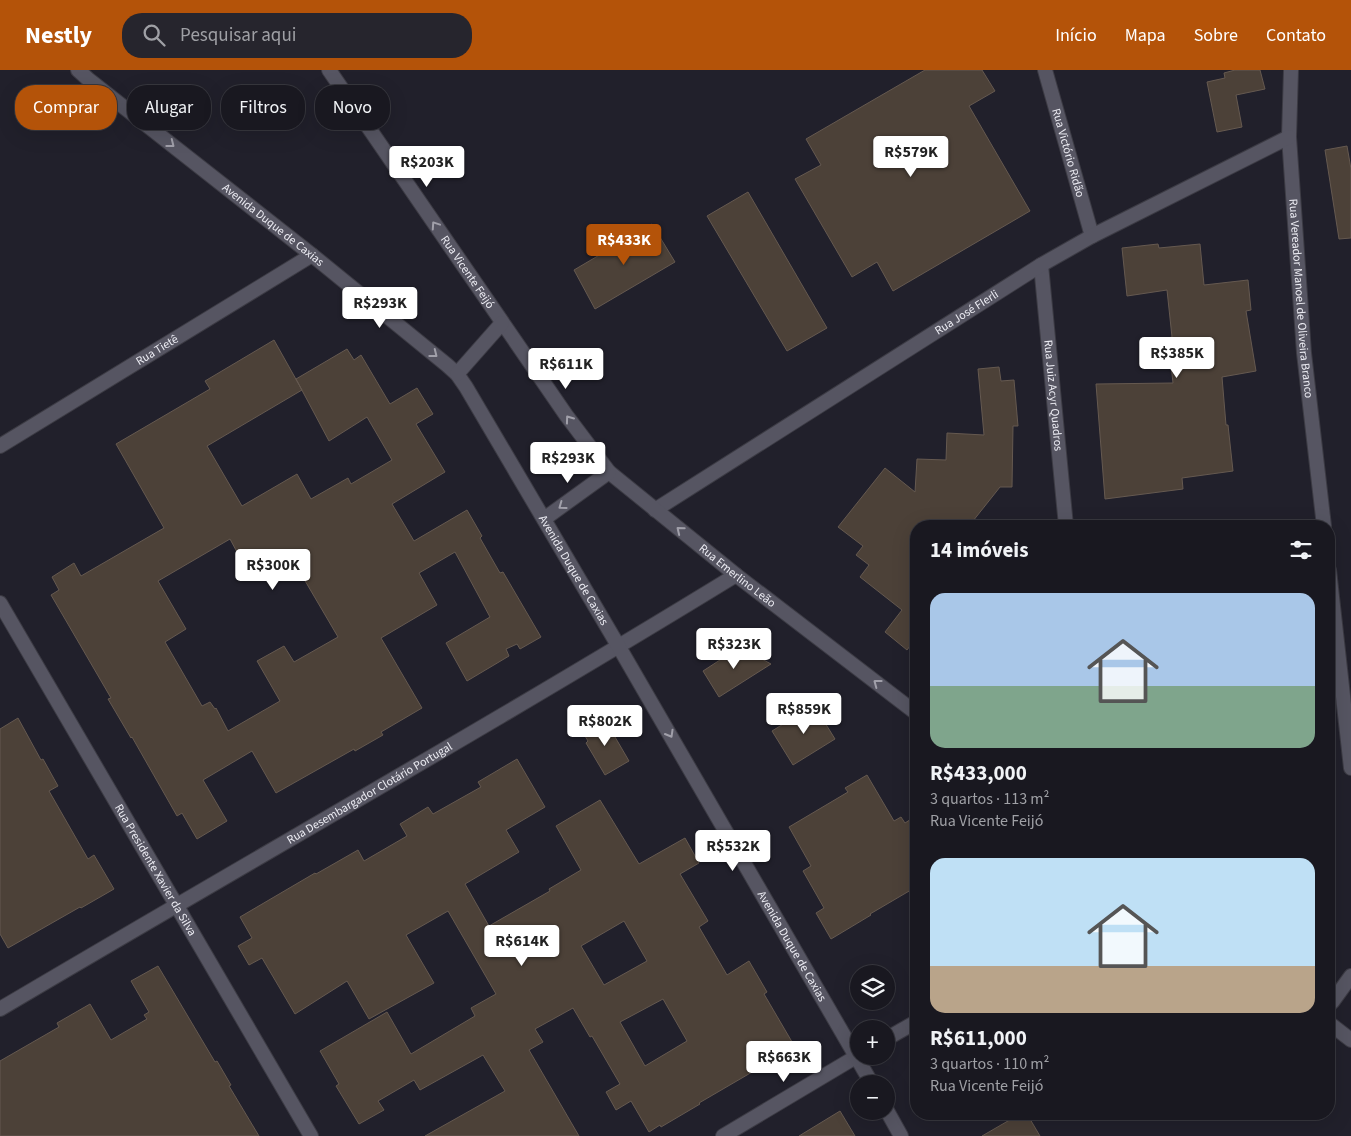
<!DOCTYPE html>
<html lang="pt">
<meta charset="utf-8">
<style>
:root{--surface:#191820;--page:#26252d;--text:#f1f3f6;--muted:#9fa0a5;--line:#37373e;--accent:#b45309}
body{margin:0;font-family:"Source Sans 3",sans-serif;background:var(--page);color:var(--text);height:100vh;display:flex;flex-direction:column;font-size:19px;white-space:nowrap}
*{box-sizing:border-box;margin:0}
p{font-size:16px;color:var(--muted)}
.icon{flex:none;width:28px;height:28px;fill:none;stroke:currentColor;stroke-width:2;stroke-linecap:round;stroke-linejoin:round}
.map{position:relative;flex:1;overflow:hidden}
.details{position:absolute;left:910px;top:450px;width:425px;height:600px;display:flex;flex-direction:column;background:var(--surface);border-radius:20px;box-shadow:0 5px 20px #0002,0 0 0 1px var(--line)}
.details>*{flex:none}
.guide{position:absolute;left:15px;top:15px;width:475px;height:45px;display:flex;gap:10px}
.buttons{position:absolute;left:850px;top:895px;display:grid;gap:10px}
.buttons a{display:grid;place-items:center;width:45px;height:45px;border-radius:50%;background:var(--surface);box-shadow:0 5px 20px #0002,0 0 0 1px var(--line);font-size:25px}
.price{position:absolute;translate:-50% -42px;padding:0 11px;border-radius:5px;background:#fff;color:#222;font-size:16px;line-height:32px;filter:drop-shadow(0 1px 2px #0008)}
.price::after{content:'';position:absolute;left:50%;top:30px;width:15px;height:11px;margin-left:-8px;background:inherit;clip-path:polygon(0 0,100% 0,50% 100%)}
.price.on{background:var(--accent);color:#fff}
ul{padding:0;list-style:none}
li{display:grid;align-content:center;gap:10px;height:265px;padding:0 20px}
li span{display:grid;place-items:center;height:155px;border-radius:15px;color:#555}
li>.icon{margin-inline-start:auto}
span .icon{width:90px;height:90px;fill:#fffc;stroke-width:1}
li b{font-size:21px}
h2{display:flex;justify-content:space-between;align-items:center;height:60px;padding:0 20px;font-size:21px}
.chip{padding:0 18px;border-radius:20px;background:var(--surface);box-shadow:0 5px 20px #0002,0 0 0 1px var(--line);font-size:18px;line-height:45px}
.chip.on{background:var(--accent);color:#fff}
header{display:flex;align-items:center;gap:30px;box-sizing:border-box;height:70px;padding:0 25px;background:var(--accent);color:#fff}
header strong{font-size:24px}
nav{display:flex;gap:28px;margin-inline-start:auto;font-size:18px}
.search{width:350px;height:45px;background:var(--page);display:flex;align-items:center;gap:12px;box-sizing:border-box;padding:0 18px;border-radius:20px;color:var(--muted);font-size:19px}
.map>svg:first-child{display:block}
.building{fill:#4c4138;stroke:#655950;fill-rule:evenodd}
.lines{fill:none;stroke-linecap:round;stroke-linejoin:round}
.minor-casing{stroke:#3c3b44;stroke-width:16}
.tertiary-casing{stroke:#3c3b44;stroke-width:16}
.minor{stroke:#565562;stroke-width:14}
.tertiary{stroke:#565562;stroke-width:14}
.oneway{stroke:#a1a0aa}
.labels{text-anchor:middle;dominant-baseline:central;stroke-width:5;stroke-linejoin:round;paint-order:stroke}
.street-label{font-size:12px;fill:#ececf3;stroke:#21202b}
</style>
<header>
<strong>Nestly</strong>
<div class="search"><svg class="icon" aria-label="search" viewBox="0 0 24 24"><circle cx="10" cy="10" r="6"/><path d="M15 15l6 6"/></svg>Pesquisar aqui</div>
<nav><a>Início</a><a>Mapa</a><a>Sobre</a><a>Contato</a></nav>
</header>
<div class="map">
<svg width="1351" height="1066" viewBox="0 0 1351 1066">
<rect width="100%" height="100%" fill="#21202b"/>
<path class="building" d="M925 0H982L995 21 969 36 1030 141 893 221 877 192 852 207 795 109 821 95 806 69Z
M1235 0H1260L1265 19 1236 25 1242 57 1217 62 1207 12 1225 8 1224 3Z
M1347 76 1351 99V168L1339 169 1325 80Z
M748 122 827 258 787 281 707 146Z
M652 154 675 192 595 239 574 200Z
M1158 174 1159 178 1200 174 1204 215 1248 210 1251 240 1246 241 1256 301 1222 307 1226 355H1228L1233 401 1182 408 1183 419 1105 429 1096 314 1173 313 1168 268 1172 267 1167 220 1127 226 1122 178Z
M274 270 302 320 207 376 242 436 297 404 311 429 348 408 351 414 392 390 367 347 329 371 296 309 347 279 354 290 361 285 390 334 417 318 433 344 416 354 445 402 392 434 414 471 467 440 482 466 480 468 500 503 503 502 541 567 520 579 517 574 506 579 509 586 467 611 446 573 490 547 455 482 419 503 437 535 381 568 422 638 381 662 383 665 355 681 354 679 276 723 252 681 203 710 227 751 197 769 182 743 177 746 132 667 131 668 108 629 111 628 51 525 59 520 52 507 74 493 81 506 164 458 116 374 210 319 205 311ZM230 469 252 510 268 501 270 505 294 492 338 567 294 592 284 576 257 591 280 631 228 661 216 638 215 639 210 632 202 636 165 572 186 559 158 511Z
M999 297 1001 311 1014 310 1018 356H1013L1012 417H1000L969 456H916V568L907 580 885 562 902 540 860 507 869 495 856 485 863 476 838 457 885 398 915 422 917 389 946 390 947 363 984 365 978 299Z
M740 577 771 594 719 627 703 601Z
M814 635 835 669 793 695 772 661Z
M18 648 41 690 43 689 58 716 49 721 88 789 94 785 114 819 81 838 80 837 8 878 0 864V659Z
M604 648 629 691 605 705 586 673 588 671 582 661Z
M517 689 545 737 506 760 519 782 465 814 489 856 550 821 549 819 581 800 556 756 600 730 639 794 685 768 699 793 680 804 708 851 699 857 727 905 749 891 767 922 764 924 795 977 699 1033 700 1034 661 1057 660 1055 649 1062 631 1031 616 1040 606 1022 620 1014 592 966 590 967 573 938 535 959 543 972 529 980 579 1066H425L505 1021 483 985 420 1020 414 1010 378 1031 384 1040 359 1054 336 1016 339 1014 320 981 387 942 411 984 475 946 471 938 496 924 448 841 406 865 434 913 369 949 347 911 295 944 262 888 249 895 238 876 252 868 240 847 315 803 316 804 358 780 364 791 407 766 400 754 428 737 433 744 481 717 478 712ZM624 851 647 891 604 915 581 876ZM663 929 687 971 645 996 620 952Z
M867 705 894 751 901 747 905 753 916 746V817L870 844 871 845 831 869 816 843 824 838 803 801 811 796 789 757 848 722 845 718Z
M158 896 215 992 217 991 231 1015 229 1016 259 1066H0V991L59 957 57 953 90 934 111 970 147 949 144 945 149 942 131 911Z
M840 1041 855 1066H799Z
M1020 1044H1027L1040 1066H982Z"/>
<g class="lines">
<g class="minor-casing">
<g id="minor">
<path id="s1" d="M1045 0 1092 166"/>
<path id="s2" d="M1291 0 1289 67 1304 283 1324 456"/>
<path id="s3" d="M1041 195 1066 456"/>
<path id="s4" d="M655 440 1041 195 1092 166 1289 67"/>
<path d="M1329 500 1351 698"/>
<path id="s5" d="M0 533 311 1066"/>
<path d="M1329 935 1333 931 1351 906"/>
<path id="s6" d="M0 939C245 794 493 654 736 505"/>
<path d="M886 969 916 952"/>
<path d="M723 1066 859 985"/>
</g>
</g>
<g class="tertiary-casing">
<g id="tertiary">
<path id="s7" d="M78 0 88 9 312 185 447 295 457 304 466 317 619 577 872 1014"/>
<path id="s8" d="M329 0 566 345 609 402 736 505 916 643"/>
<path d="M457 304 502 253"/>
<path id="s9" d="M0 376 312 185"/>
<path d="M544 449 609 402"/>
<path d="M1329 953 1351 970"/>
<path d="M886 1039 901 1066"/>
</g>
</g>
<use href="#minor" class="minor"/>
<use href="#tertiary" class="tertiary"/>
</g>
<defs><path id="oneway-chevron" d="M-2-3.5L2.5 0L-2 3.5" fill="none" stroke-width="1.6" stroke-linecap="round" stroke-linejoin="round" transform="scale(1.25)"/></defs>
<g class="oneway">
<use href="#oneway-chevron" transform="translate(171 74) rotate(38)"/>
<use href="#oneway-chevron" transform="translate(435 155) rotate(-124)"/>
<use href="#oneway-chevron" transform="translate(434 284) rotate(38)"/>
<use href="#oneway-chevron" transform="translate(569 349) rotate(-126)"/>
<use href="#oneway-chevron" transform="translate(562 436) rotate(144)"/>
<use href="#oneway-chevron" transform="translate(680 460) rotate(-141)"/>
<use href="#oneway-chevron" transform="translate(877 613) rotate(-143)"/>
<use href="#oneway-chevron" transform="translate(670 664) rotate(60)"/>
</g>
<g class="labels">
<g class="street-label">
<text stroke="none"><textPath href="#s1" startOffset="86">Rua Victório Ridão</textPath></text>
<text stroke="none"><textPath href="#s7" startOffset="249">Avenida Duque de Caxias</textPath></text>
<text stroke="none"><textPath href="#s8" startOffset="245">Rua Vicente Feijó</textPath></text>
<text stroke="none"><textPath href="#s2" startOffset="229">Rua Vereador Manoel de Oliveira Branco</textPath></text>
<text stroke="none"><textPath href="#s4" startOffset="369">Rua José FIerli</textPath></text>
<text stroke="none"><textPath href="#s9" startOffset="184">Rua Tietê</textPath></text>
<text stroke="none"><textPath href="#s3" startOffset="131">Rua Juiz Acyr Quadros</textPath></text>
<text stroke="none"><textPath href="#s7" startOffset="714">Avenida Duque de Caxias</textPath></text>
<text stroke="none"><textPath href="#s8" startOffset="655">Rua Emerlino Leão</textPath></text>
<text stroke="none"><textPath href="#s6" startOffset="428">Rua Desembargador Clotário Portugal</textPath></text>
<text stroke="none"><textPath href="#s5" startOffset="309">Rua Presidente Xavier da Silva</textPath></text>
<text stroke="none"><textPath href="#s7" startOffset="1149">Avenida Duque de Caxias</textPath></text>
</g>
</g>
</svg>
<div class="buttons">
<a><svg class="icon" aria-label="layers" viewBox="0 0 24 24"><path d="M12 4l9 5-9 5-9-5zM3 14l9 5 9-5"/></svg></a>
<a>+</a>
<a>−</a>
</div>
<b class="price" style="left:911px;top:108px">R$579K</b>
<b class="price" style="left:427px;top:118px">R$203K</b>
<b class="price on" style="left:624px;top:196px">R$433K</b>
<b class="price" style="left:380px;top:259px">R$293K</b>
<b class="price" style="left:1177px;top:309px">R$385K</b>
<b class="price" style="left:566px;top:320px">R$611K</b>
<b class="price" style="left:568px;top:414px">R$293K</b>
<b class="price" style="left:273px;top:521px">R$300K</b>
<b class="price" style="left:734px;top:600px">R$323K</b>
<b class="price" style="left:804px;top:665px">R$859K</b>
<b class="price" style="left:605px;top:677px">R$802K</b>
<b class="price" style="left:733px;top:802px">R$532K</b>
<b class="price" style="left:522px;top:897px">R$614K</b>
<b class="price" style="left:784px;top:1013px">R$663K</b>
<div class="guide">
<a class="chip on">Comprar</a>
<a class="chip">Alugar</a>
<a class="chip">Filtros</a>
<a class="chip">Novo</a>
</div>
<section class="details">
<h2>14 imóveis<svg class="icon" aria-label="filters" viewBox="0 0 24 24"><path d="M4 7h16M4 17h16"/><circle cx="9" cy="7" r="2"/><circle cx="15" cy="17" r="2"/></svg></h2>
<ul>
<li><span style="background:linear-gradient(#a9c7e8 60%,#7fa58c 0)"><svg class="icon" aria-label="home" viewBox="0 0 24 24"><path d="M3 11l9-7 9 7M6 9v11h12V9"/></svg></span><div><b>R$433,000</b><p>3 quartos · 113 m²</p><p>Rua Vicente Feijó</p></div></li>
<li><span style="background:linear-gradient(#bfe0f5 70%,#b9a48a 0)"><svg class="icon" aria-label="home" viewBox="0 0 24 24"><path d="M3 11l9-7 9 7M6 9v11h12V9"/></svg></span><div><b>R$611,000</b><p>3 quartos · 110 m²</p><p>Rua Vicente Feijó</p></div></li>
</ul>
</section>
</div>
